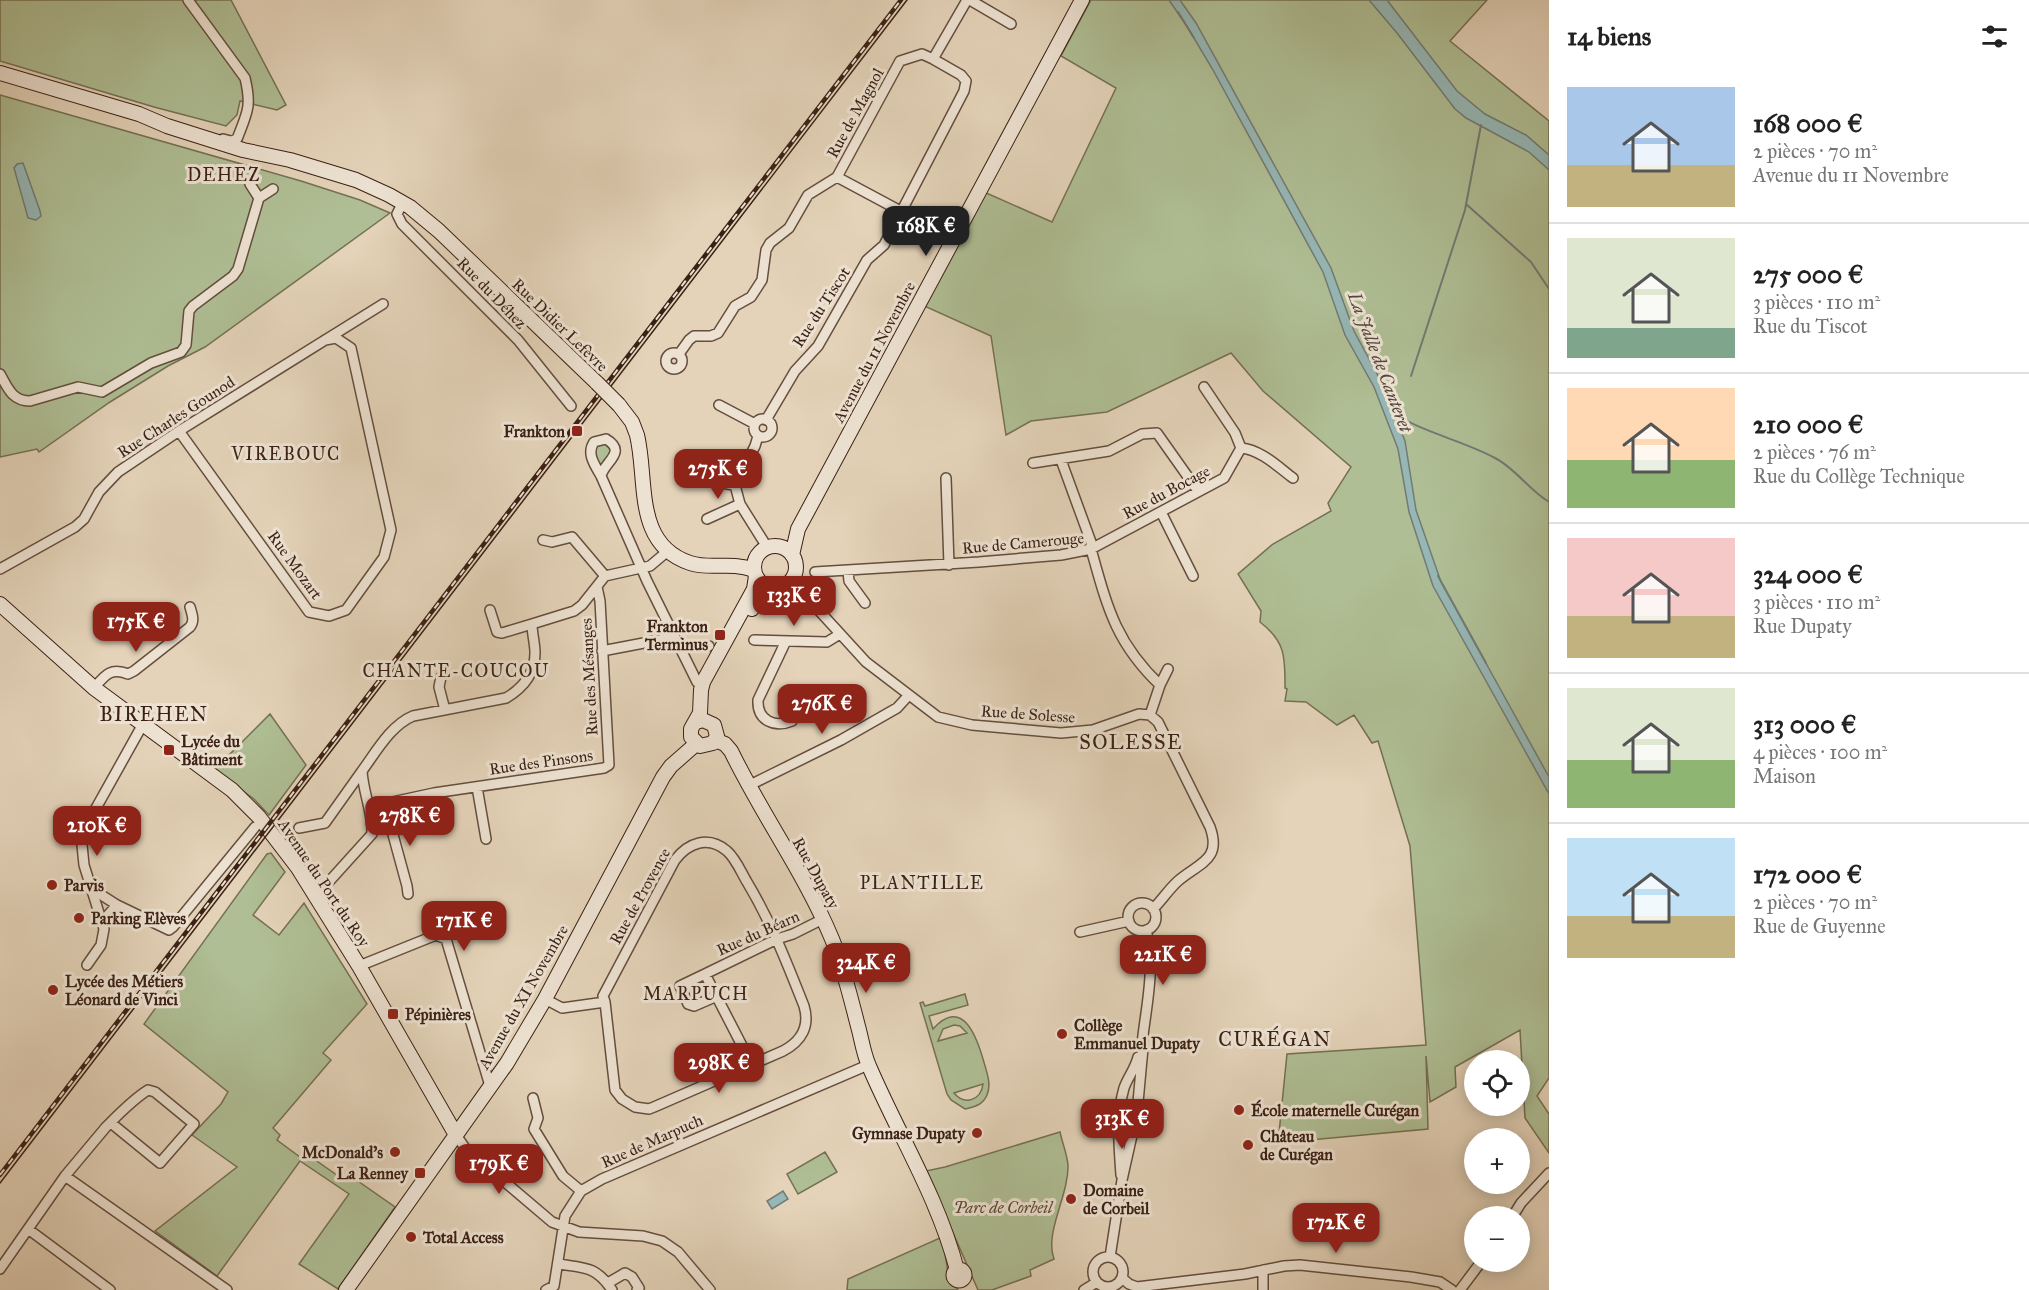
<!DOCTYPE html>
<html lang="fr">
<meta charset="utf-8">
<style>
:root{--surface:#fff;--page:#f6f6f6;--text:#222;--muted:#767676;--line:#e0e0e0;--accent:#8f2418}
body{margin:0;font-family:"IM FELL Great Primer",serif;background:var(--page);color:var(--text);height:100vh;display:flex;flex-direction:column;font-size:22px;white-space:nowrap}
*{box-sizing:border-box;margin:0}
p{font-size:20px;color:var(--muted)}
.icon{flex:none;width:33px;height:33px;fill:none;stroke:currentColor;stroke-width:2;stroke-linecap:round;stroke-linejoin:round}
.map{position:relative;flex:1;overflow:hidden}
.drawer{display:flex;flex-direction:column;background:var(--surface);width:480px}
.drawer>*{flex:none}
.tools{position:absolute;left:1464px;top:1050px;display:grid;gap:12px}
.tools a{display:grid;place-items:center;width:66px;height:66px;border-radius:50%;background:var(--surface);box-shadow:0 3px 15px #0003;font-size:30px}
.price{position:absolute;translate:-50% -51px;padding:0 14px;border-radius:12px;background:var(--accent);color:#fff;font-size:20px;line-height:39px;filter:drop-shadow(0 2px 3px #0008)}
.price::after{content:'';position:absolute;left:50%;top:36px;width:18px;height:14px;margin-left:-9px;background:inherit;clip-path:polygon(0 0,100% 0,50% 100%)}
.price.current{background:#222;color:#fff}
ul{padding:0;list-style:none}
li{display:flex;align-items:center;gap:18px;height:150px;padding:0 18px}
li+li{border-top:2px solid var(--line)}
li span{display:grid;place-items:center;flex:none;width:168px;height:120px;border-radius:0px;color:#555}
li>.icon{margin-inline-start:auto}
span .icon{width:72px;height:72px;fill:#fffc;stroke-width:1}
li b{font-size:26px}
h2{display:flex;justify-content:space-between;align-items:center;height:72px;padding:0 18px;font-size:26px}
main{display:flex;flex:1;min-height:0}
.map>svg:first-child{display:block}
.green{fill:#afbe94;stroke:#757054;stroke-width:1.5;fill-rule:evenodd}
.water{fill:#96b7b5;stroke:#727b75;stroke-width:1.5}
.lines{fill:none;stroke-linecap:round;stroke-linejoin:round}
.stream{stroke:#727b75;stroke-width:2}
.street-casing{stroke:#654e3e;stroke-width:12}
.secondary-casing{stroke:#3b2115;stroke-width:16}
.street{stroke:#ede2d2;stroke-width:9}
.secondary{stroke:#ede2d2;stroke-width:14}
.tram{stroke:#3b2115;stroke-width:1.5}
.rail-casing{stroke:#3b2115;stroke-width:4.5}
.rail{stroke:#ede2d2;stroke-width:2;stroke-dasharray:7;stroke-linecap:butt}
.secondary-bridge-casing{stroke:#3b2115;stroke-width:16;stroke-linecap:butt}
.secondary-bridge{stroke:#ede2d2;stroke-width:14}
.poi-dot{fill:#8f2418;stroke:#ede2d2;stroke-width:2}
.labels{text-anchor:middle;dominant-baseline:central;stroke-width:6;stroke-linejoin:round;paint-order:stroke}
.street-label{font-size:16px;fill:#3b2115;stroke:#ede2d2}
.poi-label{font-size:16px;font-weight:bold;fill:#3b2115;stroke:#ede2d2;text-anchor:start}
.park-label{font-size:16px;font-style:italic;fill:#584835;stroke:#ede2d2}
.neighbourhood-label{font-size:18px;letter-spacing:1.5px;fill:#3b2115;stroke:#ede2d2}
.water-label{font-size:18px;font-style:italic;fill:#52463d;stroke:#ede2d2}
.quarter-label{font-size:20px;letter-spacing:1.5px;fill:#3b2115;stroke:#ede2d2}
</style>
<main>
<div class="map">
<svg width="1549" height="1290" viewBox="0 0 1549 1290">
<rect width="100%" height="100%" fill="#e4d3b9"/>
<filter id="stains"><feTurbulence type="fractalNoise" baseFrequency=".00333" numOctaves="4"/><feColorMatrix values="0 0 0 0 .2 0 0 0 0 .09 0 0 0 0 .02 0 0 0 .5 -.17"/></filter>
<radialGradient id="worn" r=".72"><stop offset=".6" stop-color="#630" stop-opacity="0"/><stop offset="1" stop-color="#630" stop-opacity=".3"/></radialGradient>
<path class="green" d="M0 0H231L286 105 277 110 240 101 237 115 226 126 154 107 0 61Z
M1091 0H1487L1450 41 1549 121V1078L1537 1096 1549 1114V1153L1525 1118 1520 1030 1455 1067 1456 1087 1430 1102 1426 1056 1428 1129 1278 1143 1287 1054 1426 1045 1410 846 1378 741 1372 743 1354 715 1337 725 1306 702 1285 701 1287 689 1285 688C1285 658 1286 642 1260 622L1261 611 1238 574 1273 544 1331 511 1328 503 1351 467 1263 391 1231 353 1107 412 1031 421 1006 435 991 336 922 305 984 192 1052 222 1116 88 1061 56Z
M0 95 301 181 360 200 390 213 205 347 168 366 110 402 39 452 37 449 0 457Z
M608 443 612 452 600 468 592 450 595 445Z
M270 714 306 765 269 815 254 799 214 770Z
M271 853 285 872 253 915 279 935 304 903 367 1004 323 1053 331 1060 273 1128 280 1135 277 1140 300 1157 304 1152 341 1178 352 1177 395 1207 338 1289 299 1264 349 1194 300 1161 217 1276 155 1231 237 1167 192 1135 221 1104 228 1092 144 1024 267 854Z
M965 994 968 1005 929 1016 933 1029C962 997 976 1035 983 1059 986 1070 992 1084 987 1095 983 1105 974 1107 965 1109L951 1100 947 1094 920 1003 923 1002 925 1006ZM954 1025 960 1026 967 1033 938 1041 943 1029ZM983 1084C981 1100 965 1106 954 1093Z
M1060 1132C1062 1142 1067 1154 1068 1165 1069 1195 1044 1233 1054 1259L1030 1270 1031 1276 992 1290H978L926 1171 945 1167Z
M825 1152 837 1172 798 1194 787 1174Z
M942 1237 949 1277 958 1290H847L848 1279Z"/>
<path class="water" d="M1169 0H1180L1196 23 1331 268 1354 331 1382 383 1405 441 1416 510 1441 582 1549 777V794L1433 586 1409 512 1398 449 1374 387 1345 335 1323 272 1213 70 1188 28Z
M1369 0H1387L1457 91 1485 114 1526 135 1549 155V170L1529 152 1466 118 1455 109 1397 33Z
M23 163 40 211 41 216 36 220 28 218 14 168 17 164Z
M783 1191 788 1199 772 1209 767 1201Z"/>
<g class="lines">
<path class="stream" d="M1178 12 1194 38
M1466 204 1531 262 1549 289
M1411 376 1465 210 1481 125
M1392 412C1423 433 1462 440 1495 458 1515 468 1529 490 1549 502
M1438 576 1486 663"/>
<g class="street-casing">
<path id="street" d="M188 0 245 78C252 107 247 113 237 139L231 141 223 139
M970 0 1011 24
M933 59 922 54 900 61 837 177 936 230H946L960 226
M250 184 259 198
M403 202 397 214 402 224 518 340 571 406
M666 361a8 8 0 1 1 16 0a8 8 0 1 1-16 0Z
M679 354 689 340 694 336H711L718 333 735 306 751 297 762 280 766 250 770 243 789 228 808 195 837 177
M0 374C8 388 12 401 30 401L78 387 102 392 151 363 181 352 186 345 189 311 193 306 233 276 238 269 259 198 273 189
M1204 387 1235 433 1241 448
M719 405 755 424
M754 428a9 9 0 1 1 18 0a9 9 0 1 1-18 0Z
M766 420 795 371 818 346 867 260 884 245 964 91 966 81 961 75 933 59 967 0
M179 431 309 612 329 616 346 610 384 557 391 530 351 348 336 338 325 340
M758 436 755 446 735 485 740 504 767 547
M606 439C628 452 604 462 601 476 595 465 586 454 594 442Z
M1061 460 1091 542V549L1224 478 1241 448C1261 450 1277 466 1293 478
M689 463 727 484 735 485
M1033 463 1109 451 1142 434 1157 433 1198 491
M601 476 647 581 697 682
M946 478 949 565
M1161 512 1193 576
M707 519 740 504
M543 540 552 542 572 537 605 576
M0 569 75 527 84 519 99 492 118 472 179 431 383 304
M848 571 849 581 865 603
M815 572 979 562 1061 555 1091 549C1107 606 1115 642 1160 685
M791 580 866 662 938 717 972 725 1061 733 1093 730 1139 714 1150 715 1158 722 1210 827C1222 860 1199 863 1178 881 1169 889 1162 900 1153 909
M490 610 497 632 502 633 532 624
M754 640 827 642 840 634
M786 641 758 700C757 721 775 728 792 721
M680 647 709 646
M602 651 675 637
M441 677 439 687 445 710
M94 688C105 675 111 667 128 674L134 671 190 627C195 621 192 614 190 607
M1150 715 1160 685 1168 669
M748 786 841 740 897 708 908 696
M477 787 486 839
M388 804 394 827 392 831 407 886 408 894
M369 807 434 793 604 768 609 765 600 601 597 587
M299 828 325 823 362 771
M92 889 117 905 169 930 173 927 255 827
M316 896 372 834C373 813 363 792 362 771 376 752 391 725 413 716L506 698C523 688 535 673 535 653 535 643 532 634 532 624L574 611 582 605 605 576 650 566 669 550
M1128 917a14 14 0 1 1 28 0a14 14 0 1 1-28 0Z
M104 926 107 916 117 905
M1080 932 1129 921
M87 965 101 945 104 929 84 865 81 835 143 724
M359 966 436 935 446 939 490 1086
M705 974 680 986 688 1004 694 1006 717 996
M545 999 562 1008 605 1002 603 996 675 860C688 843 708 835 727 851 736 859 741 872 747 882 771 922 787 963 804 1006 810 1026 802 1041 783 1051L654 1107 649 1109 635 1107 622 1099 615 1090 605 1002
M752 1065 705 974 777 939 793 934 823 919
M533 1098 538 1118 534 1129 563 1176 581 1191
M456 1135 465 1148 552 1222 579 1232 643 1236 662 1241 678 1252 710 1290
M1121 1175C1119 1146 1116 1116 1124 1088 1128 1077 1135 1069 1138 1057
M65 1176 227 1290
M1513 1216 1521 1203 1549 1173
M28 1229 110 1290
M1110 1257 1122 1180 1137 1113 1143 1048 1142 1044C1146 1006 1156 968 1146 930
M1093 1272a15 15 0 1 1 30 0a15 15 0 1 1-30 0Z
M558 1264C585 1268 596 1266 612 1290
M0 1269 65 1176 106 1127C119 1114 132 1100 148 1090L155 1092 194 1124 160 1163 111 1123
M1122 1278 1129 1284 1137 1287 1245 1274 1284 1266 1300 1265 1411 1277 1440 1282 1452 1290
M608 1283 625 1273 632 1277 639 1288 637 1290
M546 1290 554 1286 565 1216 581 1191 602 1179 868 1065
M1084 1290 1097 1282
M1263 1290V1270
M1460 1290 1481 1262"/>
</g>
<g class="secondary-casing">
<path id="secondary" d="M0 73 139 114 167 126 243 150 290 160 356 180 389 195 410 207 439 231 597 383
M619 405 632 422 637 435C648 480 633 544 690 563 711 570 729 561 754 570
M754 567a21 21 0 1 1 42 0a21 21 0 1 1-42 0Z
M792 555 798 529 1082 0
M0 604 94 688 232 790 259 817 298 868 359 966 456 1135
M752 609 761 595 776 588
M696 722 703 720 714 725 717 736 713 743 700 746 691 737V729L700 713 701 690 703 682 754 589 756 576
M715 740 725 744 731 751C762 815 805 874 832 939 844 968 851 1000 859 1030 862 1042 864 1055 869 1066 898 1134 938 1197 957 1270
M953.5 1275a5.5 5.5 0 1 1 11 0a5.5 5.5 0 1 1-11 0Z
M346 1290 507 1063 545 999 663 777 671 766 696 744"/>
</g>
<use href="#street" class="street"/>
<use href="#secondary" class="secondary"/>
<path class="tram" d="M0 1183 907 0"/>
<g class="rail-casing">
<path id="rail" d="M0 1175 901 0"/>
</g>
<use href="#rail" class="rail"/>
<g class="secondary-bridge-casing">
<path id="secondary-bridge" d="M597 383 619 405"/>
</g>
<use href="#secondary-bridge" class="secondary-bridge"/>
</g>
<g class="poi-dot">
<rect x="571" y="425" width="12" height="12" rx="3"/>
<rect x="714" y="629" width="12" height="12" rx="3"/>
<rect x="163" y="744" width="12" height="12" rx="3"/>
<circle cx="52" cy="885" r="6"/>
<circle cx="79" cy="918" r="6"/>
<circle cx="53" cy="990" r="6"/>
<rect x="387" y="1008" width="12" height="12" rx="3"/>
<circle cx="1062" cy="1034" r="6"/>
<circle cx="1239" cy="1110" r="6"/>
<circle cx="977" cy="1133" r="6"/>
<circle cx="1248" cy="1145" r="6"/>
<circle cx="395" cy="1152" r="6"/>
<rect x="414" y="1167" width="12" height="12" rx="3"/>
<circle cx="1071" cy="1199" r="6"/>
<circle cx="411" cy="1237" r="6"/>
</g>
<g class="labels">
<g class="street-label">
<text transform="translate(855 113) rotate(-61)">Rue de Magnol</text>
<text transform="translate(492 293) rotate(46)">Rue du Déhez</text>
<text transform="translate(821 307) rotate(-57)">Rue du Tiscot</text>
<text transform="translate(560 325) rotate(44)">Rue Didier Lefèvre</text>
<text transform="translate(874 352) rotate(-62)">Avenue du 11 Novembre</text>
<text transform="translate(176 417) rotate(-33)">Rue Charles Gounod</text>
<text transform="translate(1166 492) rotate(-28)">Rue du Bocage</text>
<text transform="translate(1023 543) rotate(-5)">Rue de Camerouge</text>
<text transform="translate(295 565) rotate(54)">Rue Mozart</text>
<text transform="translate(589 677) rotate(-93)">Rue des Mésanges</text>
<text transform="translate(1028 714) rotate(4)">Rue de Solesse</text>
<text transform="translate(541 762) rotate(-8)">Rue des Pinsons</text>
<text transform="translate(816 873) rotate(61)">Rue Dupaty</text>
<text transform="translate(324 883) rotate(56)">Avenue du Port du Roy</text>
<text transform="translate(640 896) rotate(-61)">Rue de Provence</text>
<text transform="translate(758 933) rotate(-24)">Rue du Béarn</text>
<text transform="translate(523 997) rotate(-60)">Avenue du XI Novembre</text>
<text transform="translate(652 1141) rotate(-24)">Rue de Marpuch</text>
</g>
<g class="poi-label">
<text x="565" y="431" text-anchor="end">Frankton</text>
<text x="708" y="626" text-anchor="end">Frankton<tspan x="708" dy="18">Terminus</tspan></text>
<text x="181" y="741">Lycée du<tspan x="181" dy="18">Bâtiment</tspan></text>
<text x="64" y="885">Parvis</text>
<text x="91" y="918">Parking Elèves</text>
<text x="65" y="981">Lycée des Métiers<tspan x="65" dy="18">Léonard de Vinci</tspan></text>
<text x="405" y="1014">Pépinières</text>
<text x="1074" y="1025">Collège<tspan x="1074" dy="18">Emmanuel Dupaty</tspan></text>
<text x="1251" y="1110">École maternelle Curégan</text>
<text x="965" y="1133" text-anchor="end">Gymnase Dupaty</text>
<text x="1260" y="1136">Château<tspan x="1260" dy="18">de Curégan</tspan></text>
<text x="383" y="1152" text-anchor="end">McDonald's</text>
<text x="408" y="1173" text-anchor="end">La Renney</text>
<text x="1083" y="1190">Domaine<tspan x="1083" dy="18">de Corbeil</tspan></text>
<text x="423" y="1237">Total Access</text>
</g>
<g class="park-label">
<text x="1003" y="1207">Parc de Corbeil</text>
</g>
<g class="neighbourhood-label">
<text x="224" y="175">DEHEZ</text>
<text x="286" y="454">VIREBOUC</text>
<text x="456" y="671">CHANTE-COUCOU</text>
<text x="922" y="883">PLANTILLE</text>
<text x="696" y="994">MARPUCH</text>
</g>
<g class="water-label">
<text transform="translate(1380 362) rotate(69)">La Jalle de Canteret</text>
</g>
<g class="quarter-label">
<text x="154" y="714">BIREHEN</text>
<text x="1131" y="742">SOLESSE</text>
<text x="1275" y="1039">CURÉGAN</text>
</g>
</g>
<rect width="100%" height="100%" filter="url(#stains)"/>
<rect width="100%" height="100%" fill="url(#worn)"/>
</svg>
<div class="tools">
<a><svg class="icon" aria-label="locate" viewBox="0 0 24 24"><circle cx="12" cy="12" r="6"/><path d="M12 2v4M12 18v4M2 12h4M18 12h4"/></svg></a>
<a>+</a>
<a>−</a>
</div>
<b class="price current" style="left:926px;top:257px">168K €</b>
<b class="price" style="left:718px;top:500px">275K €</b>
<b class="price" style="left:794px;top:627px">133K €</b>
<b class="price" style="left:136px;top:653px">175K €</b>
<b class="price" style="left:822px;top:735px">276K €</b>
<b class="price" style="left:410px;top:847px">278K €</b>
<b class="price" style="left:97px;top:857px">210K €</b>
<b class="price" style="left:464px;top:952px">171K €</b>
<b class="price" style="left:1163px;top:986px">221K €</b>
<b class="price" style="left:866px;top:994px">324K €</b>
<b class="price" style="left:719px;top:1094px">298K €</b>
<b class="price" style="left:1122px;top:1150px">313K €</b>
<b class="price" style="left:499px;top:1195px">179K €</b>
<b class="price" style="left:1336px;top:1254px">172K €</b>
</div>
<section class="drawer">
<h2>14 biens<svg class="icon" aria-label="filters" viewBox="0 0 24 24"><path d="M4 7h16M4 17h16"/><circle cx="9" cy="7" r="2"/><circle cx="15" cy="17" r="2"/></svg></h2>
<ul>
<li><span style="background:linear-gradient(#a9c7e8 65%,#c2b280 0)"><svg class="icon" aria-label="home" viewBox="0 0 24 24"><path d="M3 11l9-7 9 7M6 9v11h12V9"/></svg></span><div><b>168 000 €</b><p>2 pièces · 70 m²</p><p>Avenue du 11 Novembre</p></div></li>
<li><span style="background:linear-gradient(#dfe7d0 75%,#7fa58c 0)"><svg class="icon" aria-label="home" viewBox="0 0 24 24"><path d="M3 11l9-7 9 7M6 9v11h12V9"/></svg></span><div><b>275 000 €</b><p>3 pièces · 110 m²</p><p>Rue du Tiscot</p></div></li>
<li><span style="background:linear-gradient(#ffd9b3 60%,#8fb573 0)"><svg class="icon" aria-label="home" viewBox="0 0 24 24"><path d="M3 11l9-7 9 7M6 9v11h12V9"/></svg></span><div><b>210 000 €</b><p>2 pièces · 76 m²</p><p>Rue du Collège Technique</p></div></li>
<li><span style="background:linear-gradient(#f6c9c9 65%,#c2b280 0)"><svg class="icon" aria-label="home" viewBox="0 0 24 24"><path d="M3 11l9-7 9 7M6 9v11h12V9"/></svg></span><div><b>324 000 €</b><p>3 pièces · 110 m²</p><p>Rue Dupaty</p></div></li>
<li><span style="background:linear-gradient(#dfe7d0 60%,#8fb573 0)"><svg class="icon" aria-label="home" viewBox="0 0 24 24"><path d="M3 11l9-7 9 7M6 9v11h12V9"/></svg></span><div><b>313 000 €</b><p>4 pièces · 100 m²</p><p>Maison</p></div></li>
<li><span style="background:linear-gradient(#bfe0f5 65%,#c2b280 0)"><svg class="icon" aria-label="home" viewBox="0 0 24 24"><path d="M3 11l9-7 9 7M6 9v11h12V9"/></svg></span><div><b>172 000 €</b><p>2 pièces · 70 m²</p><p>Rue de Guyenne</p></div></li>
</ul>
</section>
</main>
